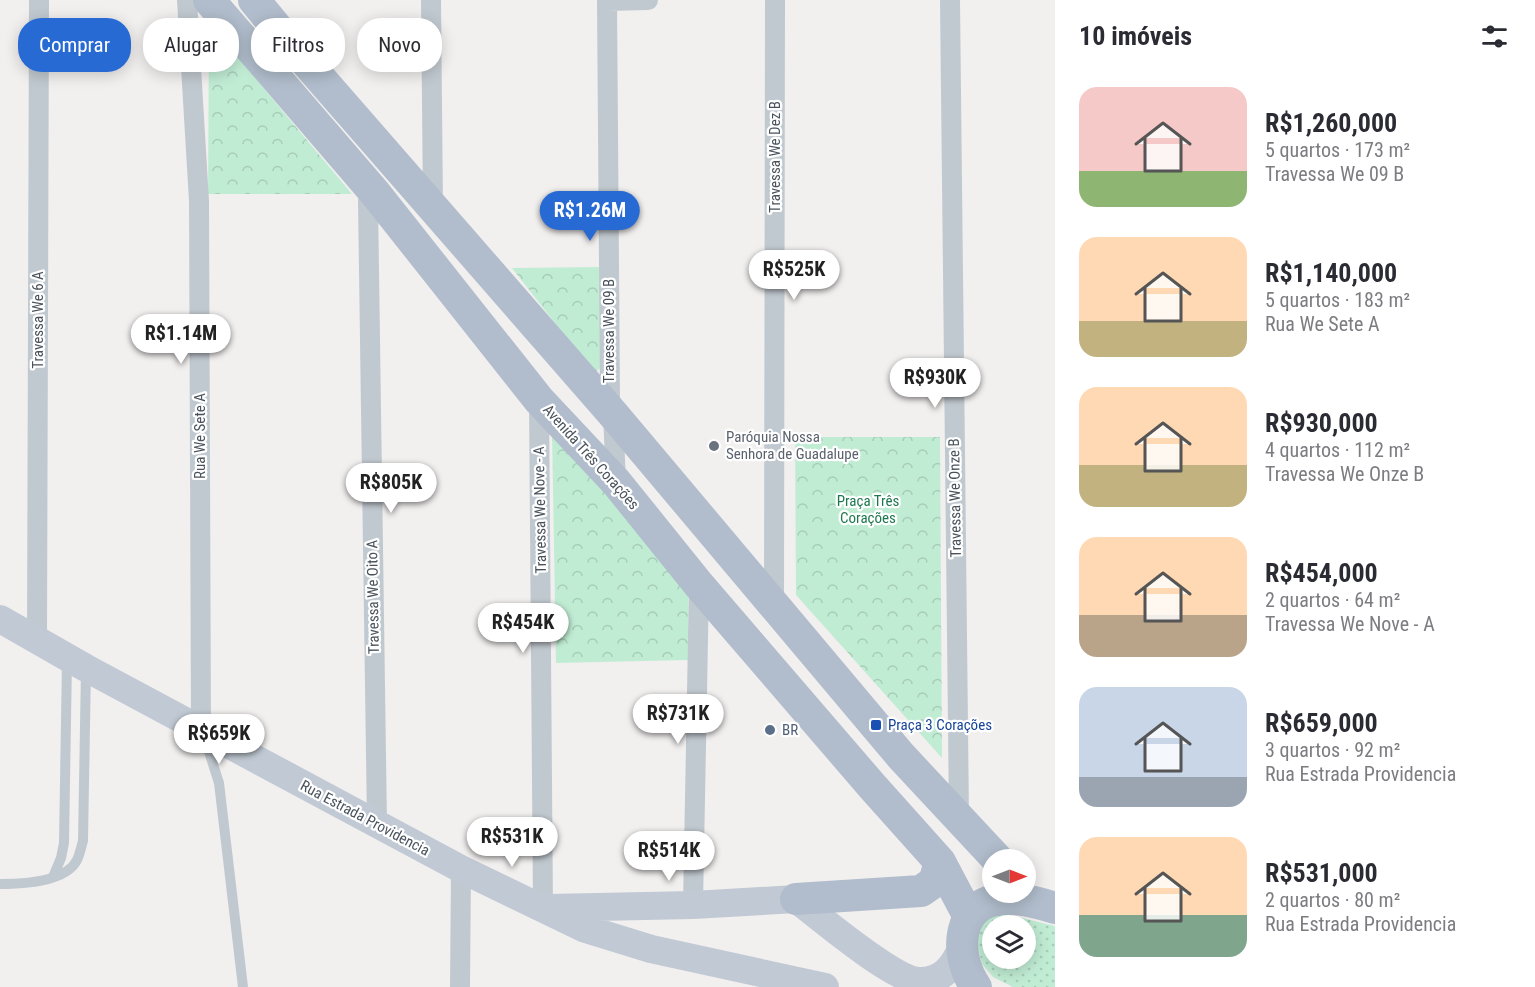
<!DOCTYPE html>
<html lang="pt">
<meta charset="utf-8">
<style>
:root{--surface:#fff;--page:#f2f2f3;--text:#2b2b33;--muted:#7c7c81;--accent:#276ad4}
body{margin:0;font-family:"Roboto Condensed",sans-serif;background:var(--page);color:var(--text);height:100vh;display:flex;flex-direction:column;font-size:22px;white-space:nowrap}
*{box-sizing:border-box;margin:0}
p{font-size:20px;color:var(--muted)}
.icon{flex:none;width:33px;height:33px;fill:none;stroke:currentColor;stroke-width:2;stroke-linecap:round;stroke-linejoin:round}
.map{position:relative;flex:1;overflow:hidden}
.sheet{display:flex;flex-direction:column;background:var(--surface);width:480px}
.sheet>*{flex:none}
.hud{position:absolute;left:18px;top:18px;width:570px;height:54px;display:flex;gap:12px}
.needle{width:39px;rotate:90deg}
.controls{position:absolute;left:982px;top:849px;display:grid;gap:12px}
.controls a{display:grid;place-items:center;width:54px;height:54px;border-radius:50%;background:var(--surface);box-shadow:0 3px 15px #0003;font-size:30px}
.price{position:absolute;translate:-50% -51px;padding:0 14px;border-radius:21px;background:#fff;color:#222;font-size:20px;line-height:39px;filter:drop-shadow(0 2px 3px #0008)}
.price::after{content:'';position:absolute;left:50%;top:36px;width:18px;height:14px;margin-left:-9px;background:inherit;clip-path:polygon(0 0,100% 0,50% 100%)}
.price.on{background:var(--accent);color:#fff}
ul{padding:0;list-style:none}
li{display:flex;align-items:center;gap:18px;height:150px;padding:0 24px}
li span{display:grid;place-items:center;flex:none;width:168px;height:120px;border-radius:18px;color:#555}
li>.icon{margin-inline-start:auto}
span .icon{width:72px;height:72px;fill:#fffc;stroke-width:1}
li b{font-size:26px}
h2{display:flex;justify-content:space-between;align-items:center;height:72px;padding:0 24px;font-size:26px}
.tag{padding:0 21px;border-radius:24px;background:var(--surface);box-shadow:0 3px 15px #0003;font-size:21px;line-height:54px}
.tag.on{background:var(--accent);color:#fff}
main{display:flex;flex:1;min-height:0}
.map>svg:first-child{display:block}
.grass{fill:url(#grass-dots);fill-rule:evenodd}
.park{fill:url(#park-crowns)}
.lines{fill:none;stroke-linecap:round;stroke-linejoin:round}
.lane{stroke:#c1c9d0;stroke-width:10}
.street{stroke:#c1c9d0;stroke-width:20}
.secondary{stroke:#c1cad4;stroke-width:28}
.primary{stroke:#b1bdcc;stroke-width:32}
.worship-dot{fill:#6b7280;stroke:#fff;stroke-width:2}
.transit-dot{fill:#1a4fb4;stroke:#fff;stroke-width:2}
.service-dot{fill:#5c6f8a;stroke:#fff;stroke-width:2}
.labels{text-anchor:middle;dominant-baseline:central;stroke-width:4.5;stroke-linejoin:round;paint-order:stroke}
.street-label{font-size:15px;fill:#49525b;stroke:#fff}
.worship-label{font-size:15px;fill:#5b616d;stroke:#fff;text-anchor:start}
.park-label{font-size:15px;fill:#1e784f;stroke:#fff}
.transit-label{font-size:15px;fill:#164399;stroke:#fff;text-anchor:start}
.service-label{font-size:15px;fill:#4e5e75;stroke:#fff;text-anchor:start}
</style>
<main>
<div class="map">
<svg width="1055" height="987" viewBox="0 0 1055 987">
<defs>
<pattern id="grass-dots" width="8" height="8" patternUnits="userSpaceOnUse" patternTransform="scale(1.5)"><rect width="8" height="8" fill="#c1ecd4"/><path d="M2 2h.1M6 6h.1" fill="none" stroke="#a7ccb8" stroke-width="1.8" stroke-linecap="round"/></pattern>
<pattern id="park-crowns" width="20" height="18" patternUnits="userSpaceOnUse" patternTransform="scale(1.5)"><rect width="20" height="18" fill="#c1ecd4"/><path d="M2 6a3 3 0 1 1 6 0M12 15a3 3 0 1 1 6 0" fill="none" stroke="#a7ccb8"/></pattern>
</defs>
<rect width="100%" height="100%" fill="#f2efef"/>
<path class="grass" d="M1002 913 1055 926V987H1013L993 977 982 964 976 941 985 920ZM993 926H1026V958H993Z"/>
<path class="park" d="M209 23 352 194H208Z
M600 267 603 366 594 373 512 268Z
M552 430 688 579 689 660 556 663Z
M795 437H940L942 758 796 595Z"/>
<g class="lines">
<path class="lane" d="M204 736 219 783 243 987
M53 877 61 858 64 843 67 660
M0 884C22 884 66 882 77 860 80 854 81 847 83 841L86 669"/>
<path class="street" d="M187 0 199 201 201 729
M431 0 433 207
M607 0 610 399 613 414 616 482
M950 0 959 817
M607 1 648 0
M375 193 368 201 377 824
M539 400 543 908
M774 602 775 0
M37 639 39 0
M693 905 699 585
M460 987 461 869"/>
<path class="secondary" d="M0 619 86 668 461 869 583 928 651 949 825 987
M548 908 693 905 796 899C819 917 895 981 920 981 942 981 953 967 961 949"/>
<path class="primary" d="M209 0 375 193 539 400 616 482 699 585 872 786 940 862 969 917
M254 0 286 39 613 414 901 756 998 860
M796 899 921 891 934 882 940 862
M976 987C953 955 956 900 1005 899 1022 898 1039 903 1055 908"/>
</g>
<circle class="worship-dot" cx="714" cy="446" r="6"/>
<rect class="transit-dot" x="870" y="719" width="12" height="12" rx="3"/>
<circle class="service-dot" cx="770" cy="730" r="6"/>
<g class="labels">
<g class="street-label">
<text transform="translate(775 157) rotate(-90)">Travessa We Dez B</text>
<text transform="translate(38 320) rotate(-90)">Travessa We 6 A</text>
<text transform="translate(609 331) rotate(-90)">Travessa We 09 B</text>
<text transform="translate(200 436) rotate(-90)">Rua We Sete A</text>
<text transform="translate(591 457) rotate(48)">Avenida Três Corações</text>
<text transform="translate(955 498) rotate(-91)">Travessa We Onze B</text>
<text transform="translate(540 510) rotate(-91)">Travessa We Nove - A</text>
<text transform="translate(373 597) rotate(-91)">Travessa We Oito A</text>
<text transform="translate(365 818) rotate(28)">Rua Estrada Providencia</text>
</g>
<g class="worship-label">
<text x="726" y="437">Paróquia Nossa<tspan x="726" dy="17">Senhora de Guadalupe</tspan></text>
</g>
<g class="park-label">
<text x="868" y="501">Praça Três<tspan x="868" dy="17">Corações</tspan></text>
</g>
<g class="transit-label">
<text x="888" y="725">Praça 3 Corações</text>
</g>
<g class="service-label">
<text x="782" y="730">BR</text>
</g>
</g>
</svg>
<div class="controls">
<a><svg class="needle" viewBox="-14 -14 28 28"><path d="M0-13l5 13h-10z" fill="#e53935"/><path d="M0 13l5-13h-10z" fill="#7c7c81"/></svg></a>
<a><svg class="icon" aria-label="layers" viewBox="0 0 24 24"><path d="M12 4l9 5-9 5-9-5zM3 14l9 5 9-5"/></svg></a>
</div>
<b class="price on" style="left:590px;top:242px">R$1.26M</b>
<b class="price" style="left:794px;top:301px">R$525K</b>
<b class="price" style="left:181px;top:365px">R$1.14M</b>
<b class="price" style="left:935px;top:409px">R$930K</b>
<b class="price" style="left:391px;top:514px">R$805K</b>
<b class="price" style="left:523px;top:654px">R$454K</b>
<b class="price" style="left:678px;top:745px">R$731K</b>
<b class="price" style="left:219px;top:765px">R$659K</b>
<b class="price" style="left:512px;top:868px">R$531K</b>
<b class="price" style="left:669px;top:882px">R$514K</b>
<div class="hud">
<a class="tag on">Comprar</a>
<a class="tag">Alugar</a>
<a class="tag">Filtros</a>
<a class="tag">Novo</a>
</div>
</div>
<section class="sheet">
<h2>10 imóveis<svg class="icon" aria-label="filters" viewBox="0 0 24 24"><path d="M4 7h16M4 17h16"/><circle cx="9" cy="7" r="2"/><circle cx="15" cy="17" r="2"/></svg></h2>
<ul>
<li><span style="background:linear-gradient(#f6c9c9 70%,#8fb573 0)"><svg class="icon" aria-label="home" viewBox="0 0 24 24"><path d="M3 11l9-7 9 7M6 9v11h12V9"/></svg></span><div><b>R$1,260,000</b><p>5 quartos · 173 m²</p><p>Travessa We 09 B</p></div></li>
<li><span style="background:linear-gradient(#ffd9b3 70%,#c2b280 0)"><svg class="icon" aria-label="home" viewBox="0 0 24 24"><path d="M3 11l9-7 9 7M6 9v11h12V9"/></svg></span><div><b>R$1,140,000</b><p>5 quartos · 183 m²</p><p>Rua We Sete A</p></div></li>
<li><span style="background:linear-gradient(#ffd9b3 65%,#c2b280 0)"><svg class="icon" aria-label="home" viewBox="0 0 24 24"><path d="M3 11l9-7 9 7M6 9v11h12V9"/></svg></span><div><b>R$930,000</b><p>4 quartos · 112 m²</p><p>Travessa We Onze B</p></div></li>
<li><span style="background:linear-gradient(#ffd9b3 65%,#b9a48a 0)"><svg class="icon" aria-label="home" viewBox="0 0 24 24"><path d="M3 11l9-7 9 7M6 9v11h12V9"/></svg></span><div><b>R$454,000</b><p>2 quartos · 64 m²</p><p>Travessa We Nove - A</p></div></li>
<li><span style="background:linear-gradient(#c9d6e8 75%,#9aa5b1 0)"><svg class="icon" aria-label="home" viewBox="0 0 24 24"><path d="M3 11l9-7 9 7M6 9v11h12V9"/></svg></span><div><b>R$659,000</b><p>3 quartos · 92 m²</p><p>Rua Estrada Providencia</p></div></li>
<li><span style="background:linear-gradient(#ffd9b3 65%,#7fa58c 0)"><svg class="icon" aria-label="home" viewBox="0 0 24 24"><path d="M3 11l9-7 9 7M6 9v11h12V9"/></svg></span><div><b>R$531,000</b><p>2 quartos · 80 m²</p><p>Rua Estrada Providencia</p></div></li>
</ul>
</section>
</main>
